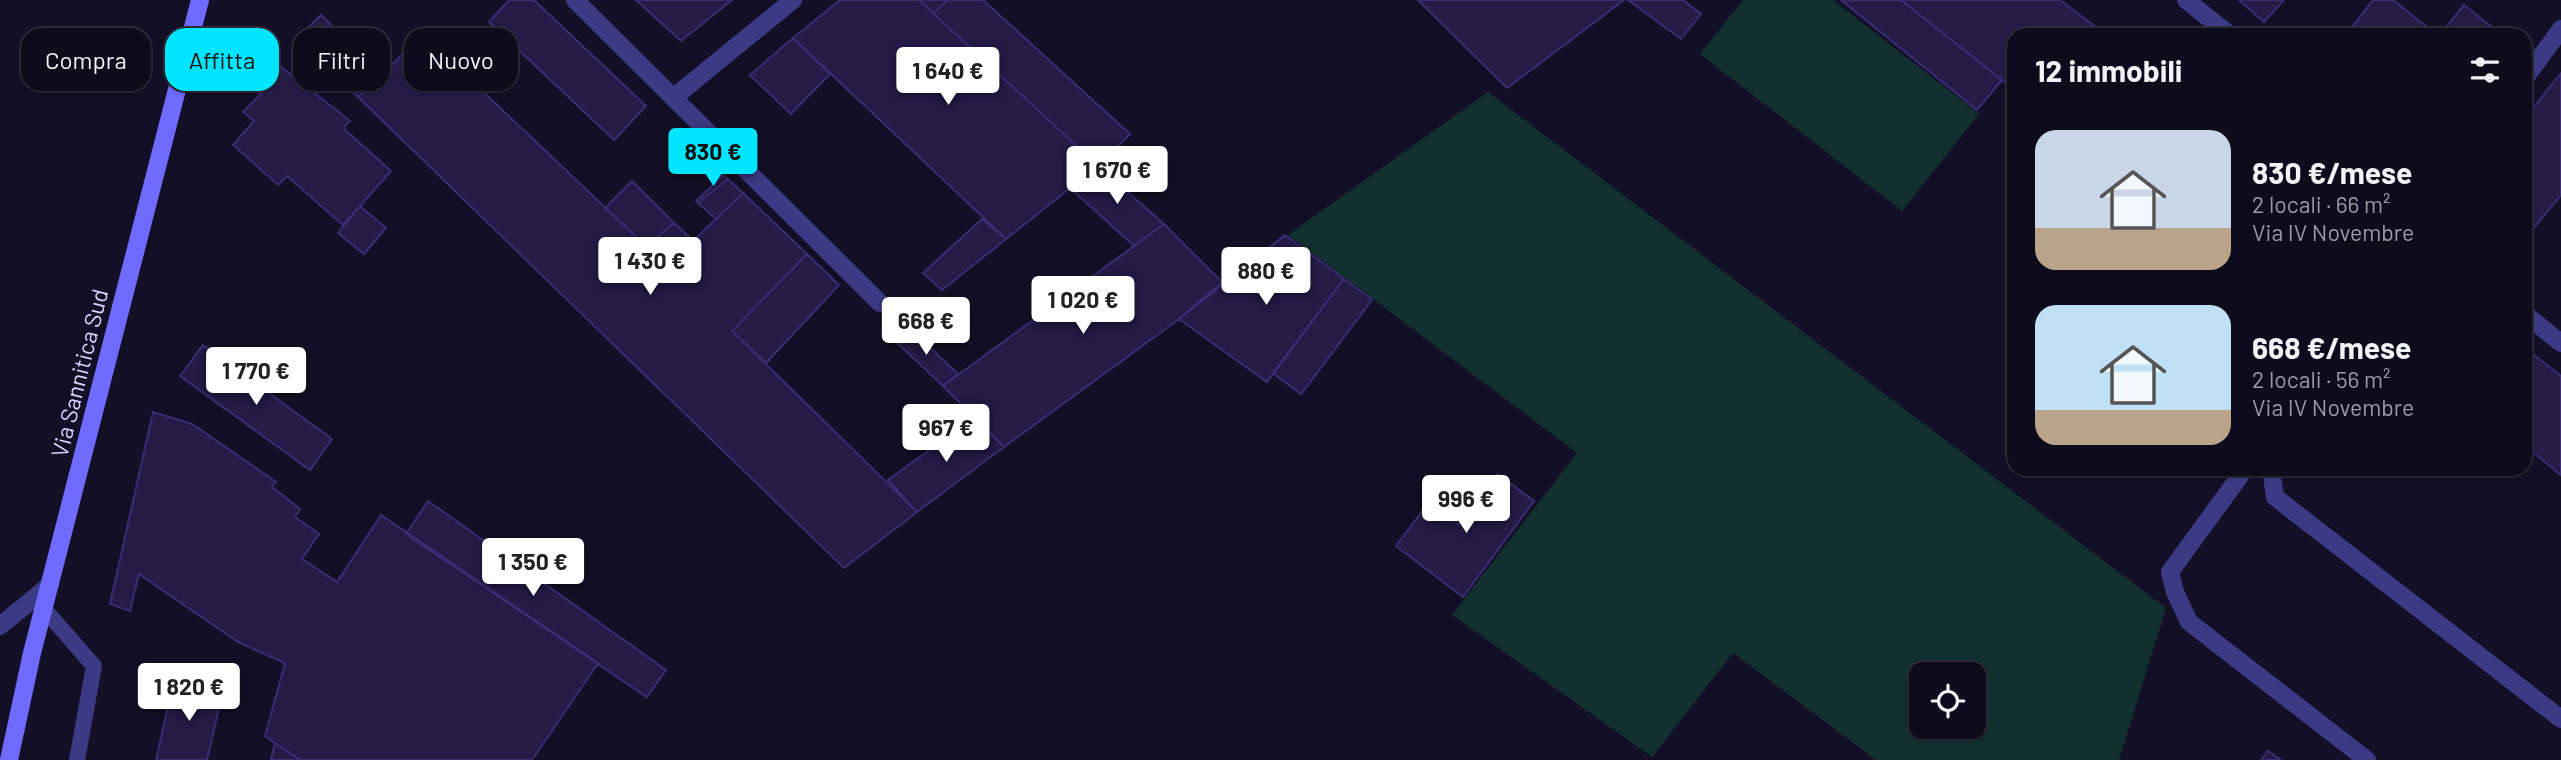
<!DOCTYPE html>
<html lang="it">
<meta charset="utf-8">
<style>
:root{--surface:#0e0b1c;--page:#171425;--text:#f1f3f6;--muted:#9b9ba3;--line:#2e2b3b;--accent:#00e5ff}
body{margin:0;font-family:Barlow,sans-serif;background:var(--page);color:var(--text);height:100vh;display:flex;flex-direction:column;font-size:26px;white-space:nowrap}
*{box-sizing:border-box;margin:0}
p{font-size:23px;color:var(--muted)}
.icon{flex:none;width:38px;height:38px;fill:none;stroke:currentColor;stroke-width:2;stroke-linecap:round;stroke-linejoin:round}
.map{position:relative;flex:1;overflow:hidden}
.details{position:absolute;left:2007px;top:28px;width:525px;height:448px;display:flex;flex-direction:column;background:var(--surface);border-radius:21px;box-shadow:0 2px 5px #0004,0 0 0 2px var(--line)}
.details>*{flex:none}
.guide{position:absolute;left:21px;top:28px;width:665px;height:63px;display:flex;gap:14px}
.tools{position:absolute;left:1909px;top:662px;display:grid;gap:14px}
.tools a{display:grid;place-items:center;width:77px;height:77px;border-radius:14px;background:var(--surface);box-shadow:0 2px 5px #0004,0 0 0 2px var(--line);font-size:35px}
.price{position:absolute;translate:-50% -60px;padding:0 16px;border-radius:7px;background:#fff;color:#222;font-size:23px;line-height:46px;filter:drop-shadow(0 2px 4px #0008)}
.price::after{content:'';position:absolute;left:50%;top:42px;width:21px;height:16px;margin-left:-10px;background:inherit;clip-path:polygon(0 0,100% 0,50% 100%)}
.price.on{background:var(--accent);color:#111}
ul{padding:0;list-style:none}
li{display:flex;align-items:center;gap:21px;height:175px;padding:0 28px}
li span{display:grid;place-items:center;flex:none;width:196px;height:140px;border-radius:21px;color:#555}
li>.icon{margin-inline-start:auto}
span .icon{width:84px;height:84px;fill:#fffc;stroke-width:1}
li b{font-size:30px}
h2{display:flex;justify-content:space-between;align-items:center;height:84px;padding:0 28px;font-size:30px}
.chip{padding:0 24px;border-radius:21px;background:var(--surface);box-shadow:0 2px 5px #0004,0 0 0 2px var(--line);font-size:24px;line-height:63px}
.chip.on{background:var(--accent);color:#111}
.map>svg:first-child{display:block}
.green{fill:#12302f;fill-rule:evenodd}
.building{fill:#241b47;stroke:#3b2d73;stroke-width:2}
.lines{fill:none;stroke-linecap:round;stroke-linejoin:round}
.service{stroke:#3d3a85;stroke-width:16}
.minor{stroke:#3d3a85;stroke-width:18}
.secondary{stroke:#6f6bff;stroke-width:18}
.labels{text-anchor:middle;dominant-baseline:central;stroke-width:6;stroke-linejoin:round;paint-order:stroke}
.street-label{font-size:23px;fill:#d9d4ff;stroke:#130f26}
</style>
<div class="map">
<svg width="2561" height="760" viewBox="0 0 2561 760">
<rect width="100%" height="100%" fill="#130f26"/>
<path class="green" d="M1743 0H1833L1979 114 1902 211 1700 54Z
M1488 92 2166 608 2119 760H1876L1733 653 1652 757 1452 615 1577 453 1288 235ZM1922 674H1974V726H1922Z"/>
<path class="building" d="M509 0H534L646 106 614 140 489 22Z
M636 0H732L681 41Z
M840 0H919L1098 166 1006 239 793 38Z
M919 0H948L933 13Z
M948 0H983L1130 134 1098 166 933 13Z
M1418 0H1624L1507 88Z
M1628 0H1683L1701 14 1681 39Z
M1841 0H1901L2002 80 1977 110Z
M1901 0H2060L2106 35H2014V90Z
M2239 0H2284L2264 22Z
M2373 0H2393L2437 35H2346Z
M2464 5 2502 35H2440Z
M321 15 381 75 358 97 297 39Z
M423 35 667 266 743 193 807 254 732 331 917 512 844 568 358 97Z
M793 38 830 74 791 114 750 75Z
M279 65 350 121 343 128 391 171 343 225 287 176 278 185 233 145 254 121 243 112 261 94 257 90Z
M2561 73V195L2525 239V118Z
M1098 166 1164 224 1134 246 1070 188Z
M723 175 728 179 698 203 696 201Z
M728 179 743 193 716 219 698 203Z
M632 181 674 223 646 246 605 208Z
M360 206 386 228 364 254 338 233Z
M982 219 1006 239 942 290 923 273Z
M674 223 694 241 667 266 646 246Z
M1164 224 1222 282 1179 319 1004 447 943 386Z
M1285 235 1344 279 1267 382 1179 319Z
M807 254 839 285 766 363 732 331Z
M1344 279 1372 300 1301 394 1273 373Z
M908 327 958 374 943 386 894 340Z
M203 345 332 439 310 470 180 376Z
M2525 348 2561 376V475L2529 449 2525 454Z
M153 412 192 424 276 482 272 487 300 509 295 517 319 534 302 559 337 582 381 515 598 663 532 760H300L265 736 285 663 238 642 139 574 130 611 110 604Z
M975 417 1004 447 917 512 888 480Z
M1498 474 1534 501 1463 597 1396 546 1429 502 1459 525Z
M428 501 666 670 647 697 406 534Z
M174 680 223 691 207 760H156Z
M275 743 300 760H271Z
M2268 751 2281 760H2261Z"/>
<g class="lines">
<path class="service" d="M44 609 94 666 77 760"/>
<path class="minor" d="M575 0 880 303
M2186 0 2230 35
M2525 78 2561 29
M673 98 793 0
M2525 314 2561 343
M2245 469 2170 572 2175 592 2189 622 2367 760
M2271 469 2275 497 2561 719
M0 626 50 585"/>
<path class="secondary" d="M9 760 32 653 200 0"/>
</g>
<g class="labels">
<g class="street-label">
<text transform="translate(79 373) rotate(-76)">Via Sannitica Sud</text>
</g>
</g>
</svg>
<div class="tools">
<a><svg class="icon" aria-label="locate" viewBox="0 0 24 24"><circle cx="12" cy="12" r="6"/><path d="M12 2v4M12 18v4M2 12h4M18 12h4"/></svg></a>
</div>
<b class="price" style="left:948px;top:107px">1 640 €</b>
<b class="price on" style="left:713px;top:188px">830 €</b>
<b class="price" style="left:1117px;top:206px">1 670 €</b>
<b class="price" style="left:650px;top:297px">1 430 €</b>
<b class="price" style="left:1266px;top:307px">880 €</b>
<b class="price" style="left:1083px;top:336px">1 020 €</b>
<b class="price" style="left:926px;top:357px">668 €</b>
<b class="price" style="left:256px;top:407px">1 770 €</b>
<b class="price" style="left:946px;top:464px">967 €</b>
<b class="price" style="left:1466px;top:535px">996 €</b>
<b class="price" style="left:533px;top:598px">1 350 €</b>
<b class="price" style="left:189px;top:723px">1 820 €</b>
<div class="guide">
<a class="chip">Compra</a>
<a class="chip on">Affitta</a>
<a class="chip">Filtri</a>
<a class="chip">Nuovo</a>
</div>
<section class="details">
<h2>12 immobili<svg class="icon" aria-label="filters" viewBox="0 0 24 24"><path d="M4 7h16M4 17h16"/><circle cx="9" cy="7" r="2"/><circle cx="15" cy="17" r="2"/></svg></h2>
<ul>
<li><span style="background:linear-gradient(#c9d6e8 70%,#b9a48a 0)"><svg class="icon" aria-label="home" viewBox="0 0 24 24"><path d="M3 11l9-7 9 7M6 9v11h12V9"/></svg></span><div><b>830 €/mese</b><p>2 locali · 66 m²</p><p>Via IV Novembre</p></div></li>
<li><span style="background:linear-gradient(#bfe0f5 75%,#b9a48a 0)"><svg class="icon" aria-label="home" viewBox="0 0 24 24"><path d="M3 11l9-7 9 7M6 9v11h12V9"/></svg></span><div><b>668 €/mese</b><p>2 locali · 56 m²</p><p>Via IV Novembre</p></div></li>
</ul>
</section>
</div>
